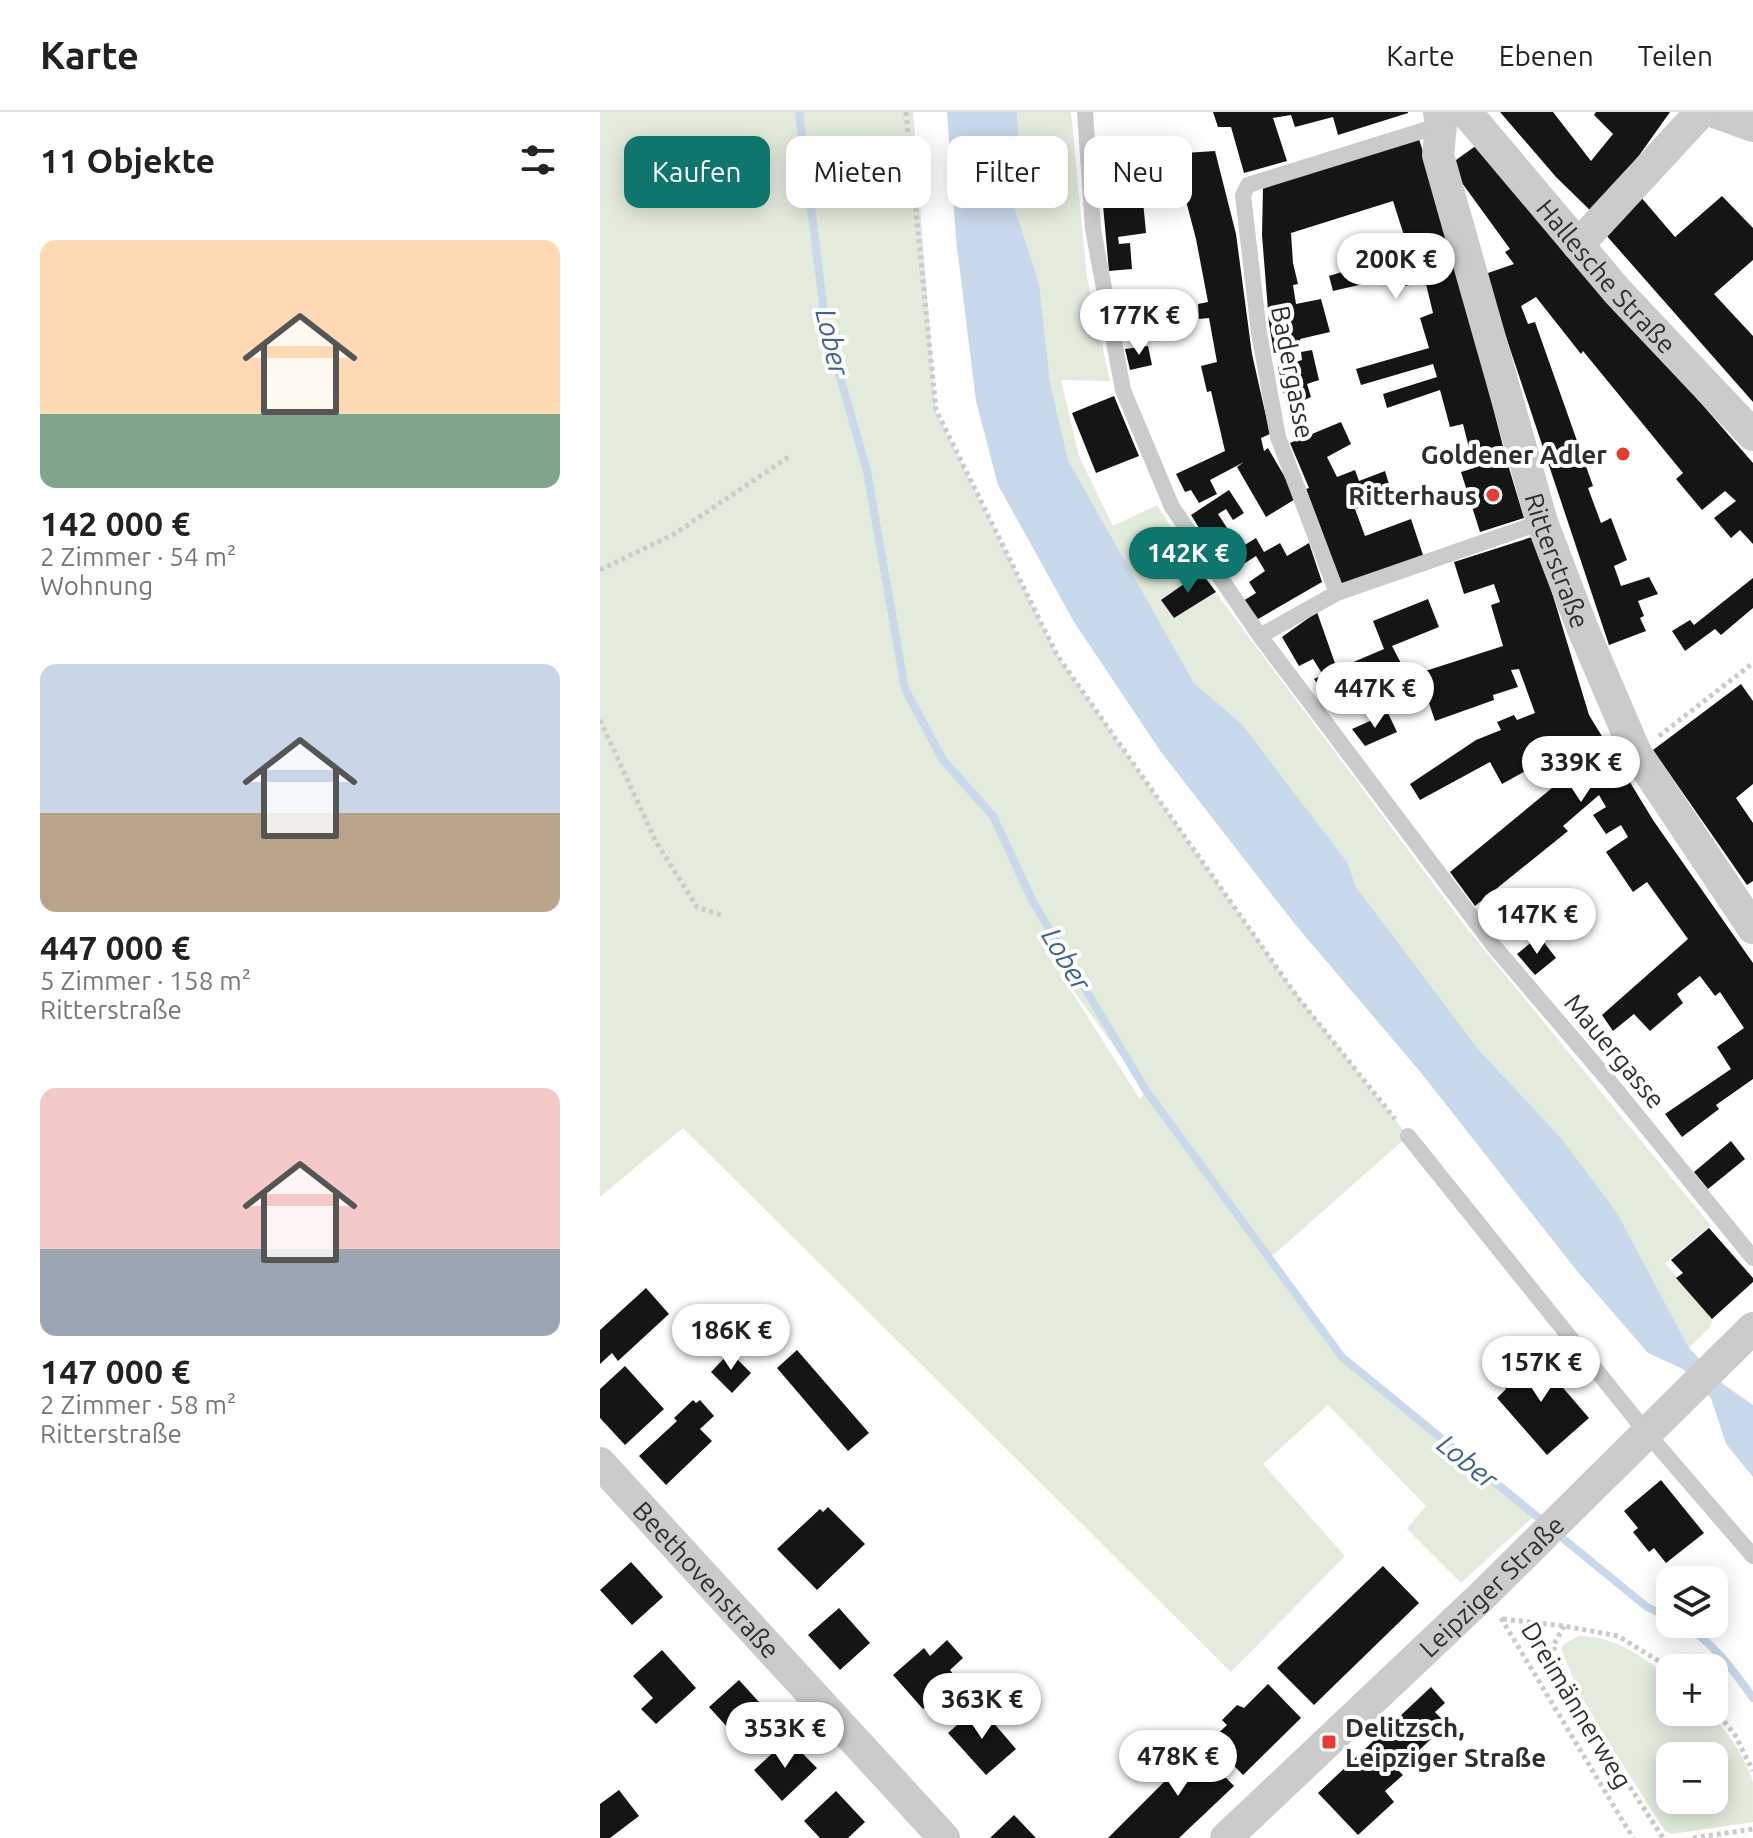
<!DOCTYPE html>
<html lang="de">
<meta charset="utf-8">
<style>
:root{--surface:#fff;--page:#f6f6f6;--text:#222;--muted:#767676;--line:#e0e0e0;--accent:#0f766e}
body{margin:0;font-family:Ubuntu,sans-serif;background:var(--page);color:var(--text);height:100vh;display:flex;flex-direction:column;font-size:30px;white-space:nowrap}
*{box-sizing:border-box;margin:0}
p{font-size:26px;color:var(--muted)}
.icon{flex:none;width:44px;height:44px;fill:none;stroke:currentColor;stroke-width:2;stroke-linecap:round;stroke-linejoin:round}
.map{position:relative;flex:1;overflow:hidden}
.sheet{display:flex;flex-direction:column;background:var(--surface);width:600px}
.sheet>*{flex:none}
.banner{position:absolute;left:24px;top:24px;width:760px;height:72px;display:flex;gap:16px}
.buttons{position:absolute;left:1056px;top:1454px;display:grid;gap:16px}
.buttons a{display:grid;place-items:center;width:72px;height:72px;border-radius:16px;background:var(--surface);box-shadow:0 4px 20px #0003;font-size:40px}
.price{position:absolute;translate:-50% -68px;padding:0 18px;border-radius:28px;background:#fff;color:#222;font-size:26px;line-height:52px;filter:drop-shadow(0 2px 4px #0008)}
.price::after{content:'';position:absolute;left:50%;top:48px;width:24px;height:18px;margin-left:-12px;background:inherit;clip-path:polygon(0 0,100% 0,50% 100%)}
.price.current{background:var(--accent);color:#fff}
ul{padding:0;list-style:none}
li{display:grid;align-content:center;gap:16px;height:424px;padding:0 40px}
li span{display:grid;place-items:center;height:248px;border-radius:16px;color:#555}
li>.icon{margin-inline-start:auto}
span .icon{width:144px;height:144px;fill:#fffc;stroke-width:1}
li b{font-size:34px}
h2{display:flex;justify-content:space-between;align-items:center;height:96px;padding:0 40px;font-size:34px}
.tag{padding:0 28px;border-radius:16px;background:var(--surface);box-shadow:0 4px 20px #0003;font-size:28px;line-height:72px}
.tag.current{background:var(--accent);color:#fff}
header{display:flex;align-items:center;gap:48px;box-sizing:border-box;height:112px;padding:0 40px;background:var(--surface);border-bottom:2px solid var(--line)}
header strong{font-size:38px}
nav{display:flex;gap:44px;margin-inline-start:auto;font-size:28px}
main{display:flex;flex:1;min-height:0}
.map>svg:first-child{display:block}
.green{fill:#e2ebdc;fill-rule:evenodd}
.water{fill:#c8d9eb}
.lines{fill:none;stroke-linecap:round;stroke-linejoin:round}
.stream{stroke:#c8d9eb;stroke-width:8}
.building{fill:#151515}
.path{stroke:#cbcbcb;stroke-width:5;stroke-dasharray:4 4;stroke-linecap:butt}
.lane{stroke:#cbcbcb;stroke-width:16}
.street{stroke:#cbcbcb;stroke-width:32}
.poi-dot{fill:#e23c33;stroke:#fff;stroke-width:3}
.labels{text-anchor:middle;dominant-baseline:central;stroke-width:8;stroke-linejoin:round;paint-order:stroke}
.street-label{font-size:26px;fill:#2e2e2e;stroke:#fff}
.poi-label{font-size:26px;font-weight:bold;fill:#2e2e2e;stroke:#fff;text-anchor:end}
.water-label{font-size:28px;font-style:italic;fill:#3d658e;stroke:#fff}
</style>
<header>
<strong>Karte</strong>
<nav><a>Karte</a><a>Ebenen</a><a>Teilen</a></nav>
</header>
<main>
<section class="sheet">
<h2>11 Objekte<svg class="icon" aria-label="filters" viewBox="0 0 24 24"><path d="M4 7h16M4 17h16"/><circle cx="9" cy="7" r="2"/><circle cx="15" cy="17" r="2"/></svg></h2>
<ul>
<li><span style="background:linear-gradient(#ffd9b3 70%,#7fa58c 0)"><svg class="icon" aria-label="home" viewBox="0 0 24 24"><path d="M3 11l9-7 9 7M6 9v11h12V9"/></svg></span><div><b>142 000 €</b><p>2 Zimmer · 54 m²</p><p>Wohnung</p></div></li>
<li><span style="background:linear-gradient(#c9d6e8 60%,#b9a48a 0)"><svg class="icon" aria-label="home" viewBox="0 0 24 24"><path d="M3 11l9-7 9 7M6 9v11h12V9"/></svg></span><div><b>447 000 €</b><p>5 Zimmer · 158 m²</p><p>Ritterstraße</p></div></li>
<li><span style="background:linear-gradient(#f6c9c9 65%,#9aa5b1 0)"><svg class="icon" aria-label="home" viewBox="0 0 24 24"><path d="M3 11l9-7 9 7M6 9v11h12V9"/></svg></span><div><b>147 000 €</b><p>2 Zimmer · 58 m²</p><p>Ritterstraße</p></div></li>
</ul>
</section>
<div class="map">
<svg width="1153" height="1726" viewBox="0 0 1153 1726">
<rect width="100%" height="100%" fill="#fff"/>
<path class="green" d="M0 0H313L336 299 457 543 691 875 808 1024 669 1147 742 1245 935 1403 861 1471 807 1417 826 1394 728 1293 663 1352 745 1444 631 1560 83 1016 0 1085ZM458 858 547 979 540 986H539Z
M417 0H471L487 166 510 269 461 268 479 344 513 414 557 393 600 460 562 488 574 506 616 481 865 814 1111 1114 1065 1151 1112 1207 1111 1214 1089 1236 1016 1099 962 1027 879 938 756 775 747 750 642 612 594 571 468 348 450 270 439 171 411 85 420 47Z
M979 1524C1014 1524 1043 1545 1070 1565V1600H1109C1125 1617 1148 1648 1153 1671 1153 1683 1153 1698 1153 1710L1072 1722 1065 1719 1000 1617 977 1576 961 1537 964 1532ZM1070 1644H1114V1688H1070Z"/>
<path class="water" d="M347 0H417L420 47 411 85 439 171 450 270 468 348 594 571 642 612 747 750 756 775 879 938 962 1027 1016 1099 1089 1236 1123 1272 1153 1293V1365L1126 1332 1111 1286 1083 1257 1048 1241 977 1159 822 962 694 811 561 640 474 510 398 373 376 289 356 127Z"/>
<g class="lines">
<path class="stream" d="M199 0 226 216 267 359 305 577 343 648 393 704 433 790 547 980 742 1245 945 1411
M955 1420 1047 1495 1070 1506
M1081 1512C1112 1528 1133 1558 1153 1586"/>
</g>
<path class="building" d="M613 0H808V1L738 23 733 5 695 15 691 3 673 6 687 49 644 61 631 15H618Z
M900 0H953L991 49 1013 22 994 3 996 0H1070L996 104 956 65Z
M819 27 850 127 906 346 924 406 880 420 861 360 874 356 863 312 850 315 840 278 787 296 783 282 837 265 833 252 761 273 756 257 829 236 820 206 833 201 825 168 805 174 802 163 733 179 729 164 809 139 793 89 691 121 693 151 698 172 693 173 696 192 721 187 730 220 700 227 701 234 674 241 669 211 662 123 663 76Z
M884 28 1054 237 1153 351V432L1140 418 1131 426 1114 406 1136 389 1125 379 1102 398 1076 367 1083 361 983 239 981 242 936 185 921 194 928 212 935 210 993 374 988 376 1001 411 1011 406 1027 448 1014 454 1021 474 1049 465 1058 482 1038 489 1044 504 1040 506 1046 519 1009 533 885 162 914 152 905 140 910 137 849 53Z
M615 39 636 122 652 242 670 322 661 326 664 339 668 336 697 386 666 405 637 355 644 350 610 368 617 382 599 391 591 378 585 380 576 362 625 339 611 279 607 280 601 254 617 250 609 206 599 207 598 192 608 190 596 127 585 85 551 88 553 43Z
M522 69 523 89H543L546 121 518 125 519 132 530 131 532 157 509 159 501 71Z
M1040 84 1075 125 1122 84 1153 116V148L1114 182 1153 224V290L1005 122Z
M560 181 563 197 543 202 545 215 521 219 514 189Z
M548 234 552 253 530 258 525 237Z
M712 238 719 268 707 272 711 285 687 296 678 255 702 248 701 240Z
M514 284 539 344 496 361 472 301Z
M741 310 751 332 727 345 737 365 755 358 759 369 785 359 793 385 755 397 765 424 811 407 823 443 742 473 706 377 709 376 690 331Z
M629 378 644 401 633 408 626 397 618 402 640 436 656 426 664 440 680 431 687 444 709 431 722 470 658 507 643 489 656 481 649 470 665 459 656 444 628 462 591 403Z
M935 424 989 603 1053 708 1153 851V967L1116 993 1119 997 1082 1025 1065 1002 1131 957 1117 935 1144 916 1120 880 1115 884 1100 864 1077 882 1083 891 1050 919 1034 902 1013 919 1002 903 1088 827 1047 770 1033 780 1006 740 1028 725 1021 713 1006 722 993 703 1006 695 999 683 963 714 968 719 875 794 850 760 980 653 969 635 902 672 890 650 820 688 810 672 876 628 901 618 897 610 914 603 917 608 935 601 919 557 911 558 918 575 893 583 894 588 835 609 819 561 903 534 891 493 900 490 894 472 864 482 854 450Z
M601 460 616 480 574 506 561 488Z
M1153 466V496L1121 523 1115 517 1085 539 1072 519 1090 508 1094 513Z
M828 487 839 515 792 534 804 557 758 576 767 587 739 600 714 567 723 563 713 547 699 554 682 525 717 500 737 557 784 537 773 509Z
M1141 572 1153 589V672L1136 686 1153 711V769L1147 773 1053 638Z
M788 601 797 620 765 634 752 617Z
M939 824 956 846 935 863 917 842Z
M1131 1029 1145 1047 1108 1077 1094 1060Z
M1109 1116 1153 1166V1170L1112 1207 1076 1166 1083 1161 1071 1148Z
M46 1176 69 1202 18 1249 12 1241 0 1252V1218Z
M197 1238 269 1321 248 1339 177 1256Z
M130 1240 151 1261 132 1281 111 1260Z
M933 1241 989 1306 947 1343 897 1286 906 1277 900 1270Z
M25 1254 64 1297 25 1333 0 1306V1277Z
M93 1288 96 1291 100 1288 114 1304 100 1317 112 1329 66 1373 39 1344 77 1309 74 1306Z
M1061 1368 1104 1421 1066 1451 1054 1436 1049 1440 1033 1420 1038 1416 1024 1399Z
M228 1395 265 1432 217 1478 177 1437 220 1397 223 1400Z
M31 1450 63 1485 32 1513 0 1478Z
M783 1454 819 1491 714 1593 677 1556Z
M239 1496 270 1531 240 1558 208 1523Z
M347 1528 363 1546 350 1558 357 1567 323 1597 293 1563 324 1536 330 1544Z
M62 1538 96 1576 56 1612 41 1597 53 1586 33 1564Z
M139 1568 169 1601 139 1628 109 1595Z
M668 1572 701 1606 643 1663 610 1629 627 1613 622 1608 637 1593 644 1596Z
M831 1575 845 1591 835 1600 847 1612 798 1658 803 1663 785 1679 794 1690 758 1723 718 1681Z
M379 1594 416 1637 386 1663 348 1621Z
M188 1627 217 1656 182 1689 154 1658Z
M589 1628 634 1674 579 1726H508L574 1660 565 1650Z
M19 1678 39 1704 10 1726H0V1692Z
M236 1679 265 1710 248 1726H220L204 1709Z
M414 1703 436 1726H390Z"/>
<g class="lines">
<path class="path" d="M306 0 336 298 457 543 696 883 795 1007
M0 458 74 422 190 344
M0 608 55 728 97 795 124 804
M1059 624 1153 551
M901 1506 1033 1726
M903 1507 964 1514 1018 1524 1070 1556
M964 1514 953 1534 978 1595 1063 1726
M1114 1597 1135 1623 1153 1659
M1093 1726 1153 1717"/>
<path class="lane" d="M485 0 493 117 523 278 572 395 660 524 893 833 1009 969 1153 1146
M841 13 648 73 643 83 659 221 678 325 737 481 942 410
M660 524 737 481
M808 1024 1046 1320 1153 1444"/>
<g class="street">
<path id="s1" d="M839 0 841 13 838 43 942 410 982 515 1036 641 1153 816"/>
<path id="s2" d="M866 0 1017 179 1153 323"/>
<path d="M1114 0 1153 14"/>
<path d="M978 133 1101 0"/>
<path id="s3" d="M0 1351 344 1726"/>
<path id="s4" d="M626 1726 882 1484 1153 1216"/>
</g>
</g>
<g class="poi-dot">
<circle cx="1023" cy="342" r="8"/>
<circle cx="893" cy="383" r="8"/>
<rect x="721" y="1622" width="16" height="16" rx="4"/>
</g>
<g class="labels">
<g class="street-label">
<text stroke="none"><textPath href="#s2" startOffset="216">Hallesche Straße</textPath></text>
<text transform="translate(693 260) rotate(79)">Badergasse</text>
<text stroke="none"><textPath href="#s1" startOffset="466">Ritterstraße</textPath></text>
<text transform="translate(1015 939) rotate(50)">Mauergasse</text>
<text stroke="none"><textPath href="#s3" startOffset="158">Beethovenstraße</textPath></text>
<text stroke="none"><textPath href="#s4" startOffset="366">Leipziger Straße</textPath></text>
<text transform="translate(977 1593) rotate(59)">Dreimännerweg</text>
</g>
<g class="poi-label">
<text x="1007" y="342">Goldener Adler</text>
<text x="877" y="383">Ritterhaus</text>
<text x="745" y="1615" text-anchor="start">Delitzsch,<tspan x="745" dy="30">Leipziger Straße</tspan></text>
</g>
<g class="water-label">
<text transform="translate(233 230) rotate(77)">Lober</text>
<text transform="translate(467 847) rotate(59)">Lober</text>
<text transform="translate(868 1349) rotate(39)">Lober</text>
</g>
</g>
</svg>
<div class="buttons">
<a><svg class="icon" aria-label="layers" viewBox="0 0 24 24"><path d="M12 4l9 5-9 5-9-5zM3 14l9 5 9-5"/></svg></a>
<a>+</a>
<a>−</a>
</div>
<b class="price" style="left:796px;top:189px">200K €</b>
<b class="price" style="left:539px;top:245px">177K €</b>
<b class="price current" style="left:588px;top:483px">142K €</b>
<b class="price" style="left:775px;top:618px">447K €</b>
<b class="price" style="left:981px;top:692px">339K €</b>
<b class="price" style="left:937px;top:844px">147K €</b>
<b class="price" style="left:131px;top:1260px">186K €</b>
<b class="price" style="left:941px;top:1292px">157K €</b>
<b class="price" style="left:382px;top:1629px">363K €</b>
<b class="price" style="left:185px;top:1658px">353K €</b>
<b class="price" style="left:578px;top:1686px">478K €</b>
<div class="banner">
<a class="tag current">Kaufen</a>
<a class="tag">Mieten</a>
<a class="tag">Filter</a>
<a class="tag">Neu</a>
</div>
</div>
</main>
